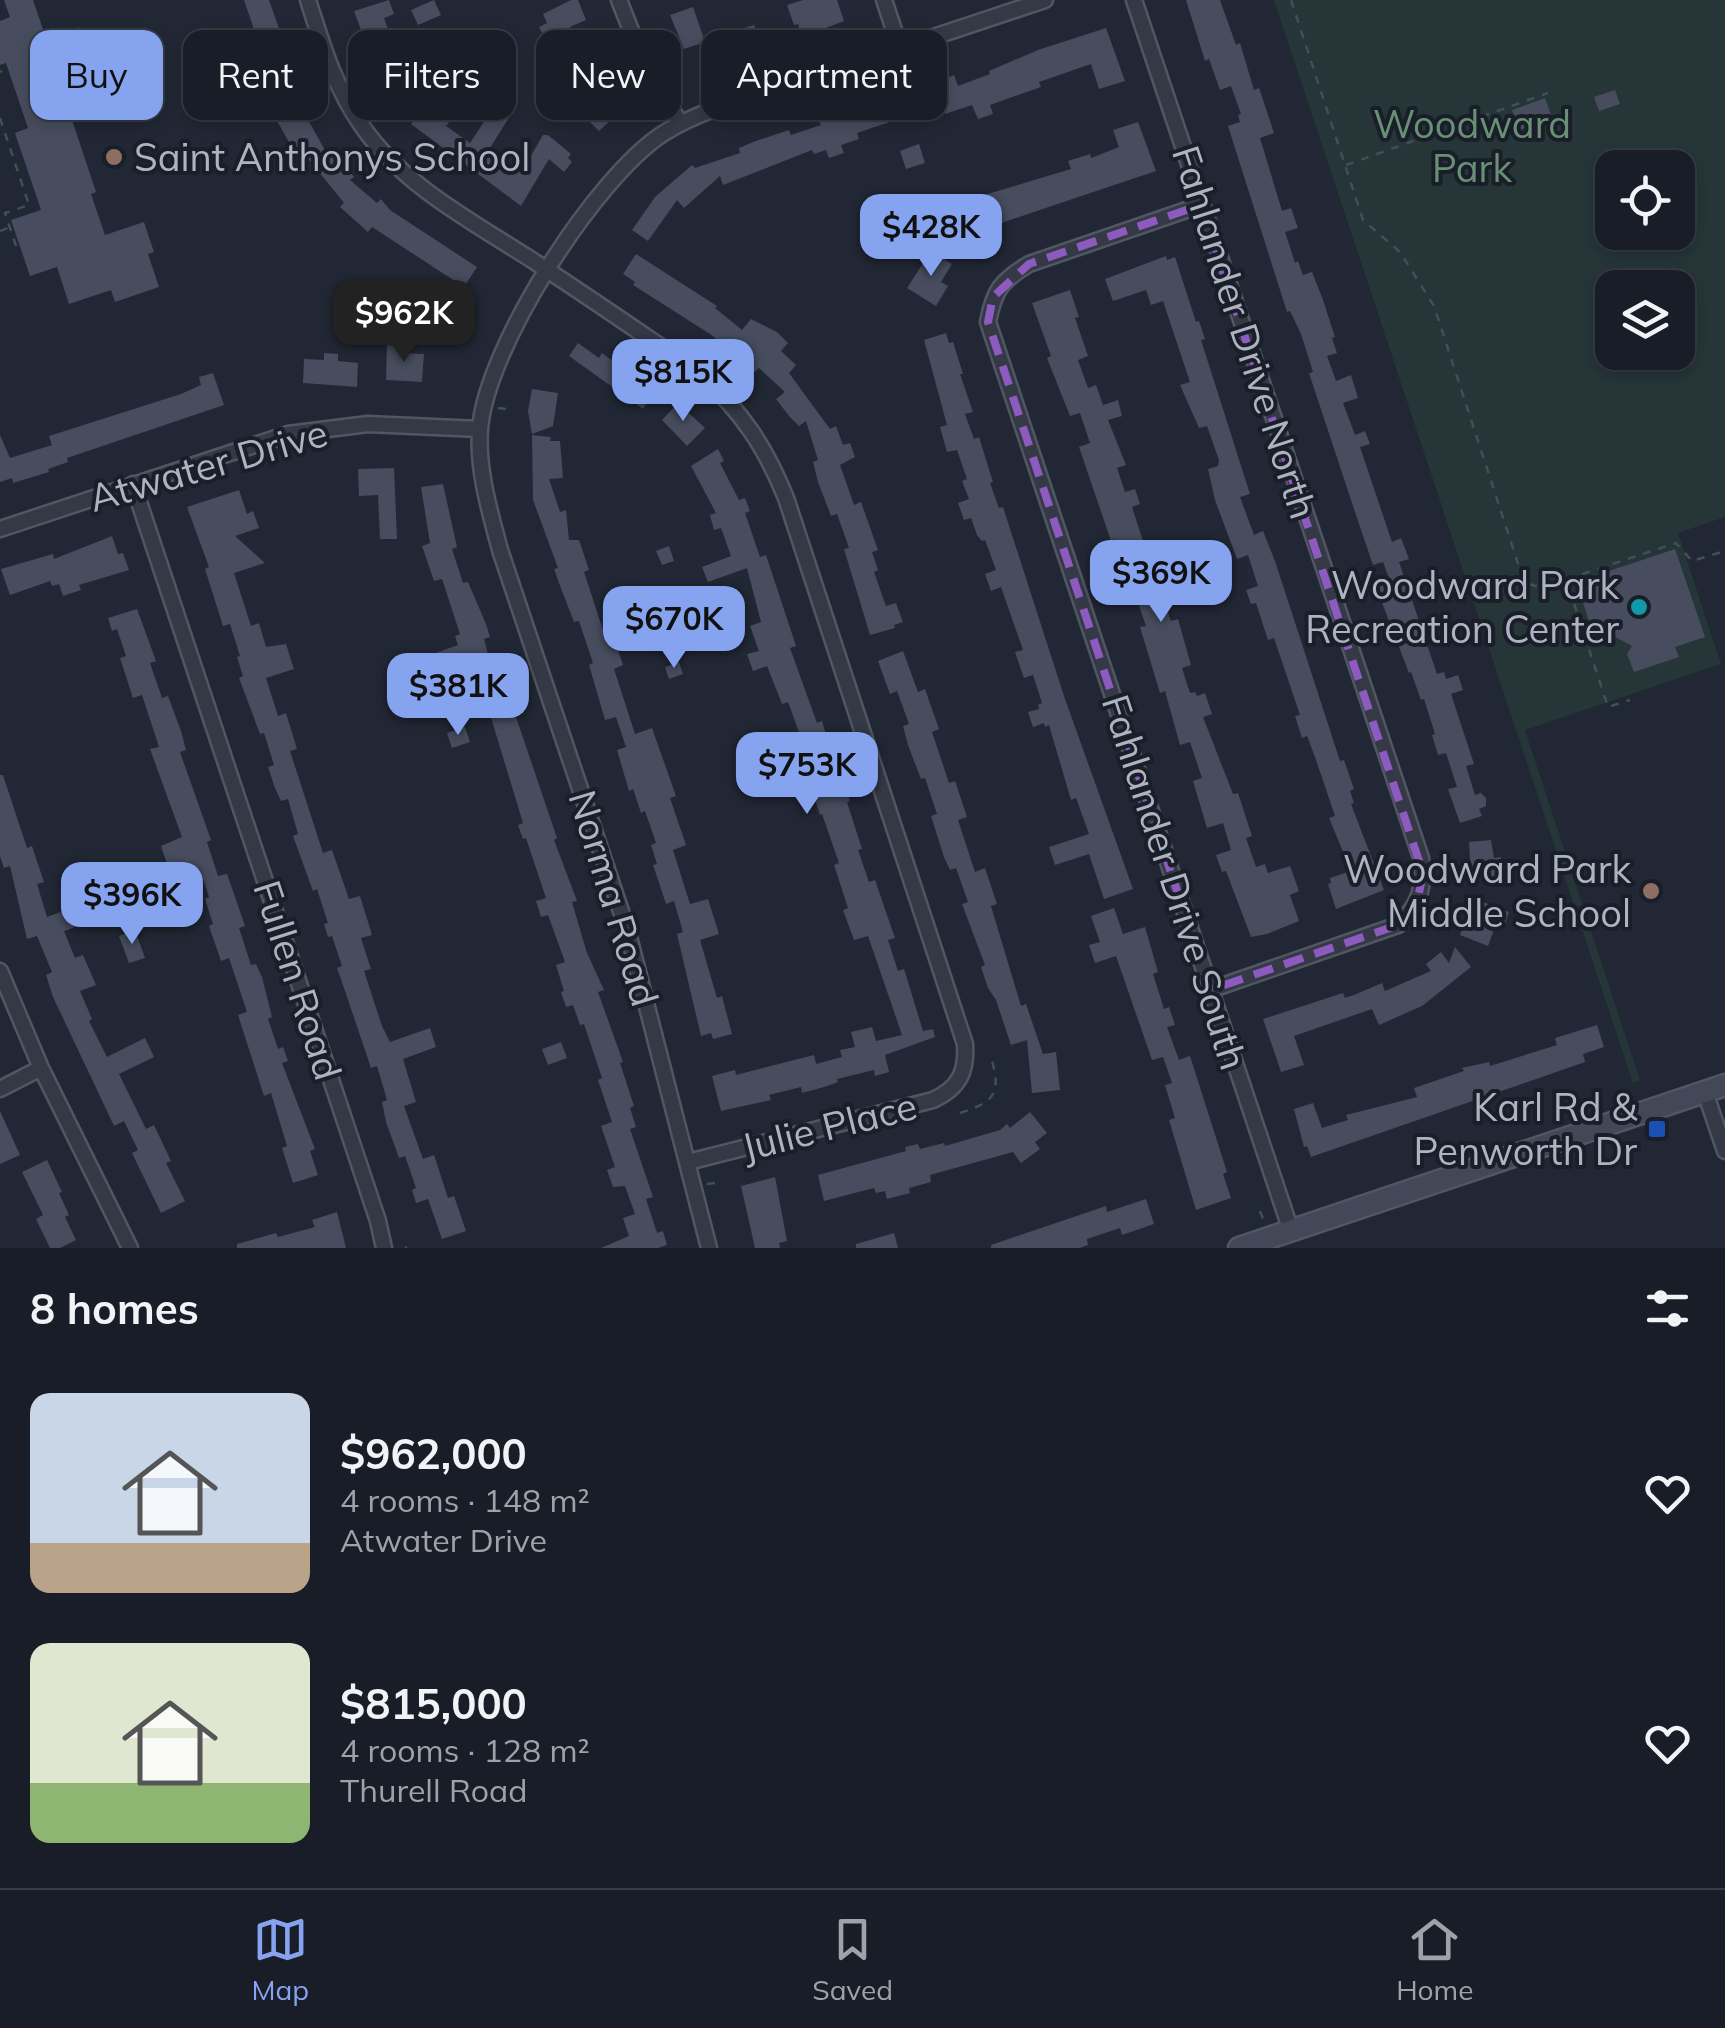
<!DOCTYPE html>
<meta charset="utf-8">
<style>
:root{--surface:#191d27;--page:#22262f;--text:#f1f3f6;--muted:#9fa2a7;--line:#373b44;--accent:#86a3ef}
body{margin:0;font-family:Mulish,sans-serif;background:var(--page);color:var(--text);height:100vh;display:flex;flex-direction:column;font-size:38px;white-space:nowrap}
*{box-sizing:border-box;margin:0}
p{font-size:32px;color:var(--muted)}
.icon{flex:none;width:55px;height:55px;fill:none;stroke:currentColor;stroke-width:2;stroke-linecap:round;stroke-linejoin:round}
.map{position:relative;height:1248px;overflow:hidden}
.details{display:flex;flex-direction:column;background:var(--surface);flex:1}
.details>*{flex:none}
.hud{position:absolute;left:30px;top:30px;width:1000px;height:90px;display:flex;gap:20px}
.buttons{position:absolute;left:1595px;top:150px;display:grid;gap:20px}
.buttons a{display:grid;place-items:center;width:100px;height:100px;border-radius:20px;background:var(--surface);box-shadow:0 5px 15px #0003,0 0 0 2px var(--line);font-size:50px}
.price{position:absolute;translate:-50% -85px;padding:0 22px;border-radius:20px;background:var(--accent);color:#111;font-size:32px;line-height:65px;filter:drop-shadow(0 2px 5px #0008)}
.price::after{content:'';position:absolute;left:50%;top:60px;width:30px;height:22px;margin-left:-15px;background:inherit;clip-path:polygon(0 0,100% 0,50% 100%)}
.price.on{background:#222;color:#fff}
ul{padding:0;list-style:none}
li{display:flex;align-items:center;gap:30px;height:250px;padding:0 30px}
li span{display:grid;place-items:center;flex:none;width:280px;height:200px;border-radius:20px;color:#555}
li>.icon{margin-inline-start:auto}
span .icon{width:120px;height:120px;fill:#fffc;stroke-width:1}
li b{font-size:42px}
h2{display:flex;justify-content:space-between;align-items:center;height:120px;padding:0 30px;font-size:42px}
.chip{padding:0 35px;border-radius:20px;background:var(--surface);box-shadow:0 5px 15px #0003,0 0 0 2px var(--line);font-size:35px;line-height:90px}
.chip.on{background:var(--accent);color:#111}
.dock{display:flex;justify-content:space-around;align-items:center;height:140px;border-top:2px solid var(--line);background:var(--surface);font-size:28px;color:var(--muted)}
.dock a{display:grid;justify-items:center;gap:5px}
.dock .on{color:var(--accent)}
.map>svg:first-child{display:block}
.green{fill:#253538;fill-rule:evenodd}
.building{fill:#474d5e}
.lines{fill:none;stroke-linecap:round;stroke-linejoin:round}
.street-casing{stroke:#515663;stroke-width:19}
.secondary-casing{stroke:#515663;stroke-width:25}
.path{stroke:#425055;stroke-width:2.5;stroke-dasharray:8 8;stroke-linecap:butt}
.street{stroke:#343945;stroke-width:14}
.secondary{stroke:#424858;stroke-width:20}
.marked{fill:none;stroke:#8d5bc0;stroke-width:8;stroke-dasharray:20 12;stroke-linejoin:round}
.education-dot{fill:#8d6e63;stroke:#191e29;stroke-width:4}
.culture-dot{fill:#0f9aa8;stroke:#191e29;stroke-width:4}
.transit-dot{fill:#1a4fb4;stroke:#191e29;stroke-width:4}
.labels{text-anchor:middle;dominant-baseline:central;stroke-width:8;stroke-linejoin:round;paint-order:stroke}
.park-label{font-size:38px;fill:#689075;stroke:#191e29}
.poi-label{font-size:38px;fill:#aeb3c2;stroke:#191e29;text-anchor:end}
.street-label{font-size:38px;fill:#aeb3c2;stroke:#191e29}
</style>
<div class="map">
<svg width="1725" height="1248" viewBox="0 0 1725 1248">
<rect width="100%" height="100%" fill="#212734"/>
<path class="green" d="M1274 0H1725V517L1678 533 1721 664 1525 730 1640 1080 1633 1083ZM1612 168H1678V232H1612ZM1612 288H1678V352H1612Z"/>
<path class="building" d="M4 0H33L46 38 79 27 86 47 93 45 109 91 67 105 96 192 91 194 105 235 144 222 154 252 148 254 159 287 115 302 111 290 69 304 57 267 30 276 11 220 41 210 15 133 28 128 6 63 0 65V21L10 17Z
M244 0H269L303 96 301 97 311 116 307 118 326 152 332 147 354 177 350 180 377 203 381 199 390 210 477 267 464 287 372 227 368 232 340 207 344 203 301 150 295 153 276 119 266 90 274 88Z
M389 0 394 14 384 18 394 47 402 43 409 57 402 60 411 77 390 88 367 46 354 11Z
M434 0 441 15 418 25 411 10Z
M571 0H578L586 20 570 27 580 50 561 59 553 38 546 41 539 27 547 23 543 14Z
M803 0H837L844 21 802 37 798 24 794 25 787 5Z
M1186 0H1220L1236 45 1240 43 1254 90 1259 88 1274 133 1260 138 1282 211 1291 208 1298 228 1285 232 1295 263 1298 261 1303 275 1312 272 1323 300 1335 337 1332 338 1337 353 1327 356 1336 381 1351 375 1358 398 1343 403 1355 435 1365 431 1370 444 1360 447 1392 542 1401 538 1409 559 1399 562 1437 674 1444 672 1446 679 1458 675 1463 690 1451 694 1474 764 1466 766 1475 795 1481 793 1486 798V806L1479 809 1482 816 1460 823 1448 789 1457 787 1446 753 1438 755 1432 735 1435 734 1424 699 1421 700 1411 672 1409 673 1376 587 1390 581 1383 562 1373 565 1358 521 1309 373 1313 372 1301 334 1290 311 1287 312 1228 126 1240 122 1238 115 1241 114 1231 86 1220 90 1209 59 1205 61Z
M693 7 705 42 684 49 670 15Z
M754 25 763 50 730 61 721 36Z
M1106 28 1125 81 1099 89 1091 64 1039 82 1041 87 990 105 993 114 978 119 972 105 945 114 943 108 917 117 916 113 857 133 859 139 841 145 844 153 829 158 826 150 814 154 812 150 723 185 720 176 684 208 677 200 648 241 632 230 655 197 692 165 695 168 740 153 739 148 756 141 789 130 791 135 821 125 819 121 836 115 837 119 954 75 958 86 990 74 989 71 1038 50Z
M605 63 617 89 595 99 583 74Z
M420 89 437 104 444 95 460 109 446 126 470 143 495 105 510 116 488 151 521 173 543 135H548L571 154 568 158 572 162 564 172 549 159 521 206 411 124 414 120 402 110Z
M1615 90 1620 104 1599 111 1594 97Z
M1545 98 1552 118 1519 130 1512 110Z
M601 104 613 118 599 131 586 118Z
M1138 122 1156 171 1004 222 987 235 984 232 958 251 940 226 937 219 951 209 956 215 981 196 1071 169 1068 161 1090 154 1091 158 1119 147 1113 130Z
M919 144 925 163 906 169 900 151Z
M931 251 952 264 941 282 948 286 936 306 907 288Z
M636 254 717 306 715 308 742 330 751 319 777 332 788 343 781 351 796 365 789 373 830 429 836 426 843 445 850 443 855 457 840 465 854 505 861 502 878 550 872 552 878 570 874 572 886 606 896 603 903 622 894 625 895 628 870 635 844 549 849 548 837 514 831 516 818 482 813 462 818 460 806 421 799 426 789 416 776 399 785 392 759 368 755 372 710 334 633 285 635 282 623 274Z
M1166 256 1167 260 1175 257 1196 322 1199 321 1205 339 1201 340 1250 494 1240 497 1254 535 1263 531 1275 561 1340 761 1344 760 1354 789 1350 791 1354 803 1351 804 1384 890 1336 909 1328 884 1331 883 1330 878 1351 871 1329 818 1335 816 1315 757 1307 736 1302 738 1295 716 1300 715 1274 638 1268 640 1256 603 1251 604 1246 590 1258 586 1248 555 1237 559 1215 500 1208 469 1218 466 1219 460 1207 426 1199 428 1180 385 1190 382 1163 301 1151 305 1146 290 1113 301 1105 279Z
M1070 290 1079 317 1075 318 1088 356 1078 360 1088 388 1096 385 1103 405 1118 400 1122 416 1108 420 1126 465 1117 468 1125 492 1135 489 1140 504 1132 507 1143 541H1151L1155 553 1150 555 1158 584 1171 621 1178 619 1191 665 1182 668 1190 693 1195 692 1197 696 1205 693 1212 714 1203 717 1233 794 1238 793 1252 836 1246 838 1256 867 1265 864 1268 873 1290 866 1299 891 1290 895 1299 921 1267 934 1251 937 1226 871 1222 872 1216 855 1231 850 1223 823 1207 828 1193 781 1202 778 1190 742 1180 745 1165 691 1160 693 1140 627 1146 626 1134 592 1131 593 1114 539 1111 541 1079 447 1090 443 1080 413 1070 416 1047 358 1051 356 1032 303Z
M452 303 474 314 458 345 436 334Z
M946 333 949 343 953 342 963 374H960L973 412 965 414 974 439 979 437 993 482 990 483 999 508 1003 507 1064 696 1133 889 1104 899 1089 854 1055 865 1049 847 1089 834 1076 798 1071 800 1049 725 1045 727 1044 723 1033 727 1028 712 1039 709 1038 705 1042 703 1033 675 1024 678 1015 652 1023 650 1001 587 991 591 985 574 996 570 985 540 982 541 977 535 971 518 964 520 958 503 969 499 962 481 967 479 957 450 947 452 940 427 947 425 924 340Z
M578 343 599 358 602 353 625 370 627 367 656 390 643 409 569 356Z
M387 345 403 346 402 353 424 354 422 382 386 380Z
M324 353 338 354V361L358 363 357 387 303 383 304 359 324 360Z
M213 373 224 405 67 458 68 462 48 469 49 472 13 483 12 478 0 482V435L10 458 52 445 49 436 181 394 201 385 199 377Z
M532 389 558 393 553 426 532 434 528 411Z
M678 403 705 428 687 446 662 420Z
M532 435 551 437 550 441H560L563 478 549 479 560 512 566 510 569 540H579L589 570 584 572 604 633 611 630 623 665 614 669 635 734 652 728 676 796 670 798 686 845 673 850 690 904 708 899 719 934 700 940 717 998 722 996 732 1034 713 1039 711 1033 701 1036 677 934 683 932 674 901 666 904 653 865 657 864 651 845 656 843 645 811 641 813 633 789 629 791 617 750 626 747 616 717 605 720 589 665 593 663 579 621 574 622 559 583 554 569 558 568 533 500Z
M718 449 724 461 720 463 739 500 745 498 750 511 745 513 760 557 766 555 796 646 790 648 817 723 822 721 826 735 820 737 831 769 838 767 850 801 847 802 862 849 858 850 869 882 875 880 895 938 888 940 898 971 904 969 923 1031 933 1029 935 1037 885 1055 889 1072 875 1076 874 1070 837 1079 838 1082 824 1087 802 1093 801 1087 769 1095 771 1100 721 1111 712 1076 735 1070 736 1075 814 1055 816 1064 842 1057 840 1050 855 1047 851 1032 872 1027 876 1041 902 1035 868 936 854 940 843 910 848 908 834 865 839 863 822 814 820 815 815 799 803 803 793 773 785 741 799 732 788 702 782 704 767 666 753 671 747 654 759 651 750 626 761 622 747 568 708 582 702 567 731 556 721 528 714 530 710 515 716 513 691 466Z
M394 468 397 539H380L378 495 359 496 358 469Z
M443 484 457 547 452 549 463 583 468 582 486 624 490 637 484 639 490 662 501 695 505 694 511 712 514 711 557 838 554 840 577 901 572 902 587 953 604 990 598 992 623 1062 620 1063 634 1106 630 1108 636 1127 630 1129 653 1197 646 1199 657 1233 663 1231 667 1245 658 1248H601L629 1236 623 1218 635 1214 625 1186 613 1187 607 1170 615 1167 601 1126 612 1122 598 1080 602 1078 584 1024 580 1025 573 1005 566 1007 561 992 564 991 556 965 565 962 548 915 541 917 536 901 546 898 526 838 523 839 518 825 523 823 489 711 479 715 473 696 426 712 419 693 438 687 427 656 458 645 455 636 460 634 442 579 434 581 422 546 430 543 421 487Z
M239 490 247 514 253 511 259 528 235 536 265 563 234 573 251 626 259 623 266 647 286 644 294 669 266 678 278 716 286 713 297 749 290 751 323 853 332 850 349 899 360 896 372 935 361 938 371 969 364 971 382 1026 390 1042 430 1028 436 1047 403 1059 416 1102 404 1106 423 1159 434 1155 448 1198 454 1196 466 1231 442 1239 428 1199 416 1203 412 1190 416 1188 405 1156 399 1158 386 1122 382 1102 387 1100 377 1066 371 1068 344 988 337 968 342 966 332 936 328 937 324 924 328 923 317 889 313 891 293 836 298 834 288 799 281 801 275 788 268 767 274 765 264 733 260 734 239 678 243 676 237 657 240 656 230 624 223 626 205 569 209 567 187 507Z
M112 536 118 554 123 553 129 570 79 585 81 590 63 596 59 584 52 586 50 581 10 595 1 569 53 554 54 559Z
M669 546 674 561 662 565 656 551Z
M1675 549 1705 637 1675 647 1679 657 1634 672 1627 654 1632 646 1606 632 1594 636 1576 582Z
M137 609 156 661 150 663 162 698 168 696 181 731 186 750 180 752 211 840 207 842 218 876 227 874 232 888 245 926 239 928 251 965 256 964 262 977 272 1017 268 1019 278 1049 283 1047 288 1061 282 1063 315 1149 310 1151 318 1175 293 1183 282 1148 287 1146 271 1093 264 1096 238 1015 247 1012 229 958 221 961 209 926 213 924 205 899 209 897 200 870 172 879 161 846 182 837 150 749 159 747 142 695 133 698 120 658 126 656 117 629 112 631 108 618Z
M903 651 918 692 925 689 939 729 932 732 949 783 955 781 967 817 958 820 975 872 985 868 997 904 991 906 1021 1006 1026 1004 1043 1054 1056 1052 1060 1090 1032 1093 1027 1040 1011 1045 996 1000 988 988 981 967 985 965 962 904 968 902 956 868 950 870 944 857 931 816 937 814 925 778 921 779 908 745 903 726 909 724 897 691 890 694 878 661Z
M679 662 683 674 669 679 665 667Z
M465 727 470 742 452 748 447 733Z
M0 775H3L27 848 32 846 44 882 37 884 47 917 85 903 92 921 64 931 75 958 83 955 96 985 80 991 92 1019 89 1021 107 1057 145 1038 154 1057 119 1074 146 1129 154 1125 171 1161 166 1163 185 1201 161 1213 132 1153 138 1150 124 1121 114 1126 53 997 46 975 52 972 37 936 27 939 10 866 4 868 0 856Z
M1491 840 1494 858 1501 857 1503 875 1471 880 1469 842Z
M1473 898 1509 912 1504 927 1496 924 1488 946 1460 935Z
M1114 908 1123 934 1145 927 1158 972 1153 974 1164 1009 1169 1007 1175 1025 1167 1027 1179 1060 1190 1056 1227 1172 1223 1174 1231 1198 1196 1210 1169 1120 1175 1118 1165 1085 1172 1083 1163 1057 1152 1060 1116 956 1095 963 1089 945 1100 942 1091 916Z
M135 930 145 958 129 963 119 936Z
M1455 947 1471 967 1422 1006 1379 1025 1372 1009 1294 1036 1304 1065 1281 1072 1263 1019 1343 993 1345 998 1354 995 1382 983 1385 991 1431 971 1426 964 1441 952 1449 963Z
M1597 1025 1604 1047 1583 1054 1585 1062 1311 1157 1307 1146 1304 1147 1294 1109 1313 1103 1322 1128 1348 1120 1346 1115 1417 1097 1414 1088 1464 1071 1462 1068 1489 1062 1490 1066 1557 1045 1555 1038Z
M561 1042 567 1058 548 1065 542 1049Z
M0 1111 20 1155 0 1164Z
M1030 1112 1047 1133 1035 1142 1040 1149 1021 1163 1013 1152 930 1175 931 1182 909 1188 910 1193 887 1199 885 1191 876 1193 874 1188 824 1201 818 1175 906 1151 905 1147 918 1144 920 1149 944 1143 945 1146 1000 1130 1007 1124 1010 1128Z
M47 1160 62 1192 59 1193 69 1215 65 1217 76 1240 60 1248H50L36 1219 43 1215 22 1172Z
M775 1177 787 1241 779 1243 780 1248H755L741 1186Z
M1146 1199 1154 1224 1122 1235 1120 1228 1087 1239 1088 1245 1080 1248H991V1245L1106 1206 1107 1212Z
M337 1212 346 1248H237V1244L276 1233 278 1237 315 1227 312 1220Z
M894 1233 898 1248H856V1244Z"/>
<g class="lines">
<g class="street-casing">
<path id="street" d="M308 0C322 44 335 88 362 126 403 186 475 223 535 262 590 298 645 336 700 373 742 413 764 444 786 498L965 1044C967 1072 959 1088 933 1100L688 1162
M619 0 634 38 680 124
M884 0 900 48
M1134 0 1421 858C1425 886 1420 905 1398 925L1210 990
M1201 205 1029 264C1001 281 994 290 988 322L1291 1231
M133 484 378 1221 384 1248
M0 529 288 434 368 424 479 429
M0 971 41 1068 130 1248
M0 1089 41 1068
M1705 1092 1725 1151
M709 1248 627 929 500 550C490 512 477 470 480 430 485 349 596 176 664 133 702 109 750 98 792 84 877 56 961 28 1045 0"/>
</g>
<g class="secondary-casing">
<path id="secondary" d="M1239 1248 1725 1085"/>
</g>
<path class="path" d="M1291 0 1363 220 1400 252 1434 306 1524 582 1535 586 1566 579 1608 707 1630 700
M0 72 2 71
M0 118 29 205 5 213 17 249
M1346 165 1548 93
M0 231 8 228
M498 408 507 409
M1567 579 1676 543 1692 561 1725 551
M960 1113C991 1103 1002 1096 992 1061
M707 1184 716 1183
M1260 1211 1263 1219
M405 1248 407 1247"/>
<use href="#street" class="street"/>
<use href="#secondary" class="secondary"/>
</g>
<path class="marked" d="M1201 205 1423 873 1417 903 1398 925 1210 990 988 322 993 297 1029 264Z"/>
<g class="education-dot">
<circle cx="114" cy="157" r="10"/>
<circle cx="1651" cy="891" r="10"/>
</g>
<circle class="culture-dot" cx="1639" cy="607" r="10"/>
<rect class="transit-dot" x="1647" y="1119" width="20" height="20" rx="5"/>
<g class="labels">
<g class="park-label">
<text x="1472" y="124">Woodward<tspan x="1472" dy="44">Park</tspan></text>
</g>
<g class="poi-label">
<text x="134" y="157" text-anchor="start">Saint Anthonys School</text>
<text x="1619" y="585">Woodward Park<tspan x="1619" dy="44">Recreation Center</tspan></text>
<text x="1631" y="869">Woodward Park<tspan x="1631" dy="44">Middle School</tspan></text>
<text x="1637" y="1107">Karl Rd &amp;<tspan x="1637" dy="44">Penworth Dr</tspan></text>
</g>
<g class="street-label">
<text transform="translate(1245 332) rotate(72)">Fahlander Drive North</text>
<text transform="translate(208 465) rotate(-16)">Atwater Drive</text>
<text transform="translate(1175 882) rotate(72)">Fahlander Drive South</text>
<text transform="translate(614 898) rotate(73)">Norma Road</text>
<text transform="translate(298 980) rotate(72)">Fullen Road</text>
<text transform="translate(829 1126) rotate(-14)">Julie Place</text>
</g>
</g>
</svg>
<div class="buttons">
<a><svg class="icon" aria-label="locate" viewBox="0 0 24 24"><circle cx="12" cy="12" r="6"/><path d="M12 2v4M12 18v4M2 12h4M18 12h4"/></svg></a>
<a><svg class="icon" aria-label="layers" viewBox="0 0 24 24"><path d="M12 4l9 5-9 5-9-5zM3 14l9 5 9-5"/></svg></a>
</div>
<b class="price" style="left:931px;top:279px">$428K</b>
<b class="price on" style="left:404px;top:365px">$962K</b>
<b class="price" style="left:683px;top:424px">$815K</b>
<b class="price" style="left:1161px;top:625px">$369K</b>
<b class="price" style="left:674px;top:671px">$670K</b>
<b class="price" style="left:458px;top:738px">$381K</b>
<b class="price" style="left:807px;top:817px">$753K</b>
<b class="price" style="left:132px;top:947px">$396K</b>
<div class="hud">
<a class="chip on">Buy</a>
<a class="chip">Rent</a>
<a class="chip">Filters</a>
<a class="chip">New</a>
<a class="chip">Apartment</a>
</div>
</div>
<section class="details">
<h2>8 homes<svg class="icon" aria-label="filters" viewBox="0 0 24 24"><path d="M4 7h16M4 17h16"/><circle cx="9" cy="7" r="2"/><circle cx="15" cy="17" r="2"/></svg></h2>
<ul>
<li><span style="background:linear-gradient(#c9d6e8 75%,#b9a48a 0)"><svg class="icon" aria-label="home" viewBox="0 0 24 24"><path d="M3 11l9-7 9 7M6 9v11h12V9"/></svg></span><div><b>$962,000</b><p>4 rooms · 148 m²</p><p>Atwater Drive</p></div><svg class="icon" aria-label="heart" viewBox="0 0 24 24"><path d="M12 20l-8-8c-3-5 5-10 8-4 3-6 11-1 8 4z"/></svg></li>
<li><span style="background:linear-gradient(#dfe7d0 70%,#8fb573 0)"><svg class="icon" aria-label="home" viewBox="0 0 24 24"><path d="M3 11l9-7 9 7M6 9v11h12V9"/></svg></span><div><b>$815,000</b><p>4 rooms · 128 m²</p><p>Thurell Road</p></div><svg class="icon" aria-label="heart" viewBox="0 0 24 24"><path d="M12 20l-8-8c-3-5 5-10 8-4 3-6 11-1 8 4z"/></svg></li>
</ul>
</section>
<nav class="dock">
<a class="on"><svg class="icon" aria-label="map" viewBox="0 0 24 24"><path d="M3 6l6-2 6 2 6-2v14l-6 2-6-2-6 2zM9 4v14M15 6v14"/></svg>Map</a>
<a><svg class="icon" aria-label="saved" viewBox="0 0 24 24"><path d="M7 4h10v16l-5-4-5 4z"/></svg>Saved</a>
<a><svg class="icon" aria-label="home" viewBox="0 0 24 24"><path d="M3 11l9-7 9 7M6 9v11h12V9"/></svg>Home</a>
</nav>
